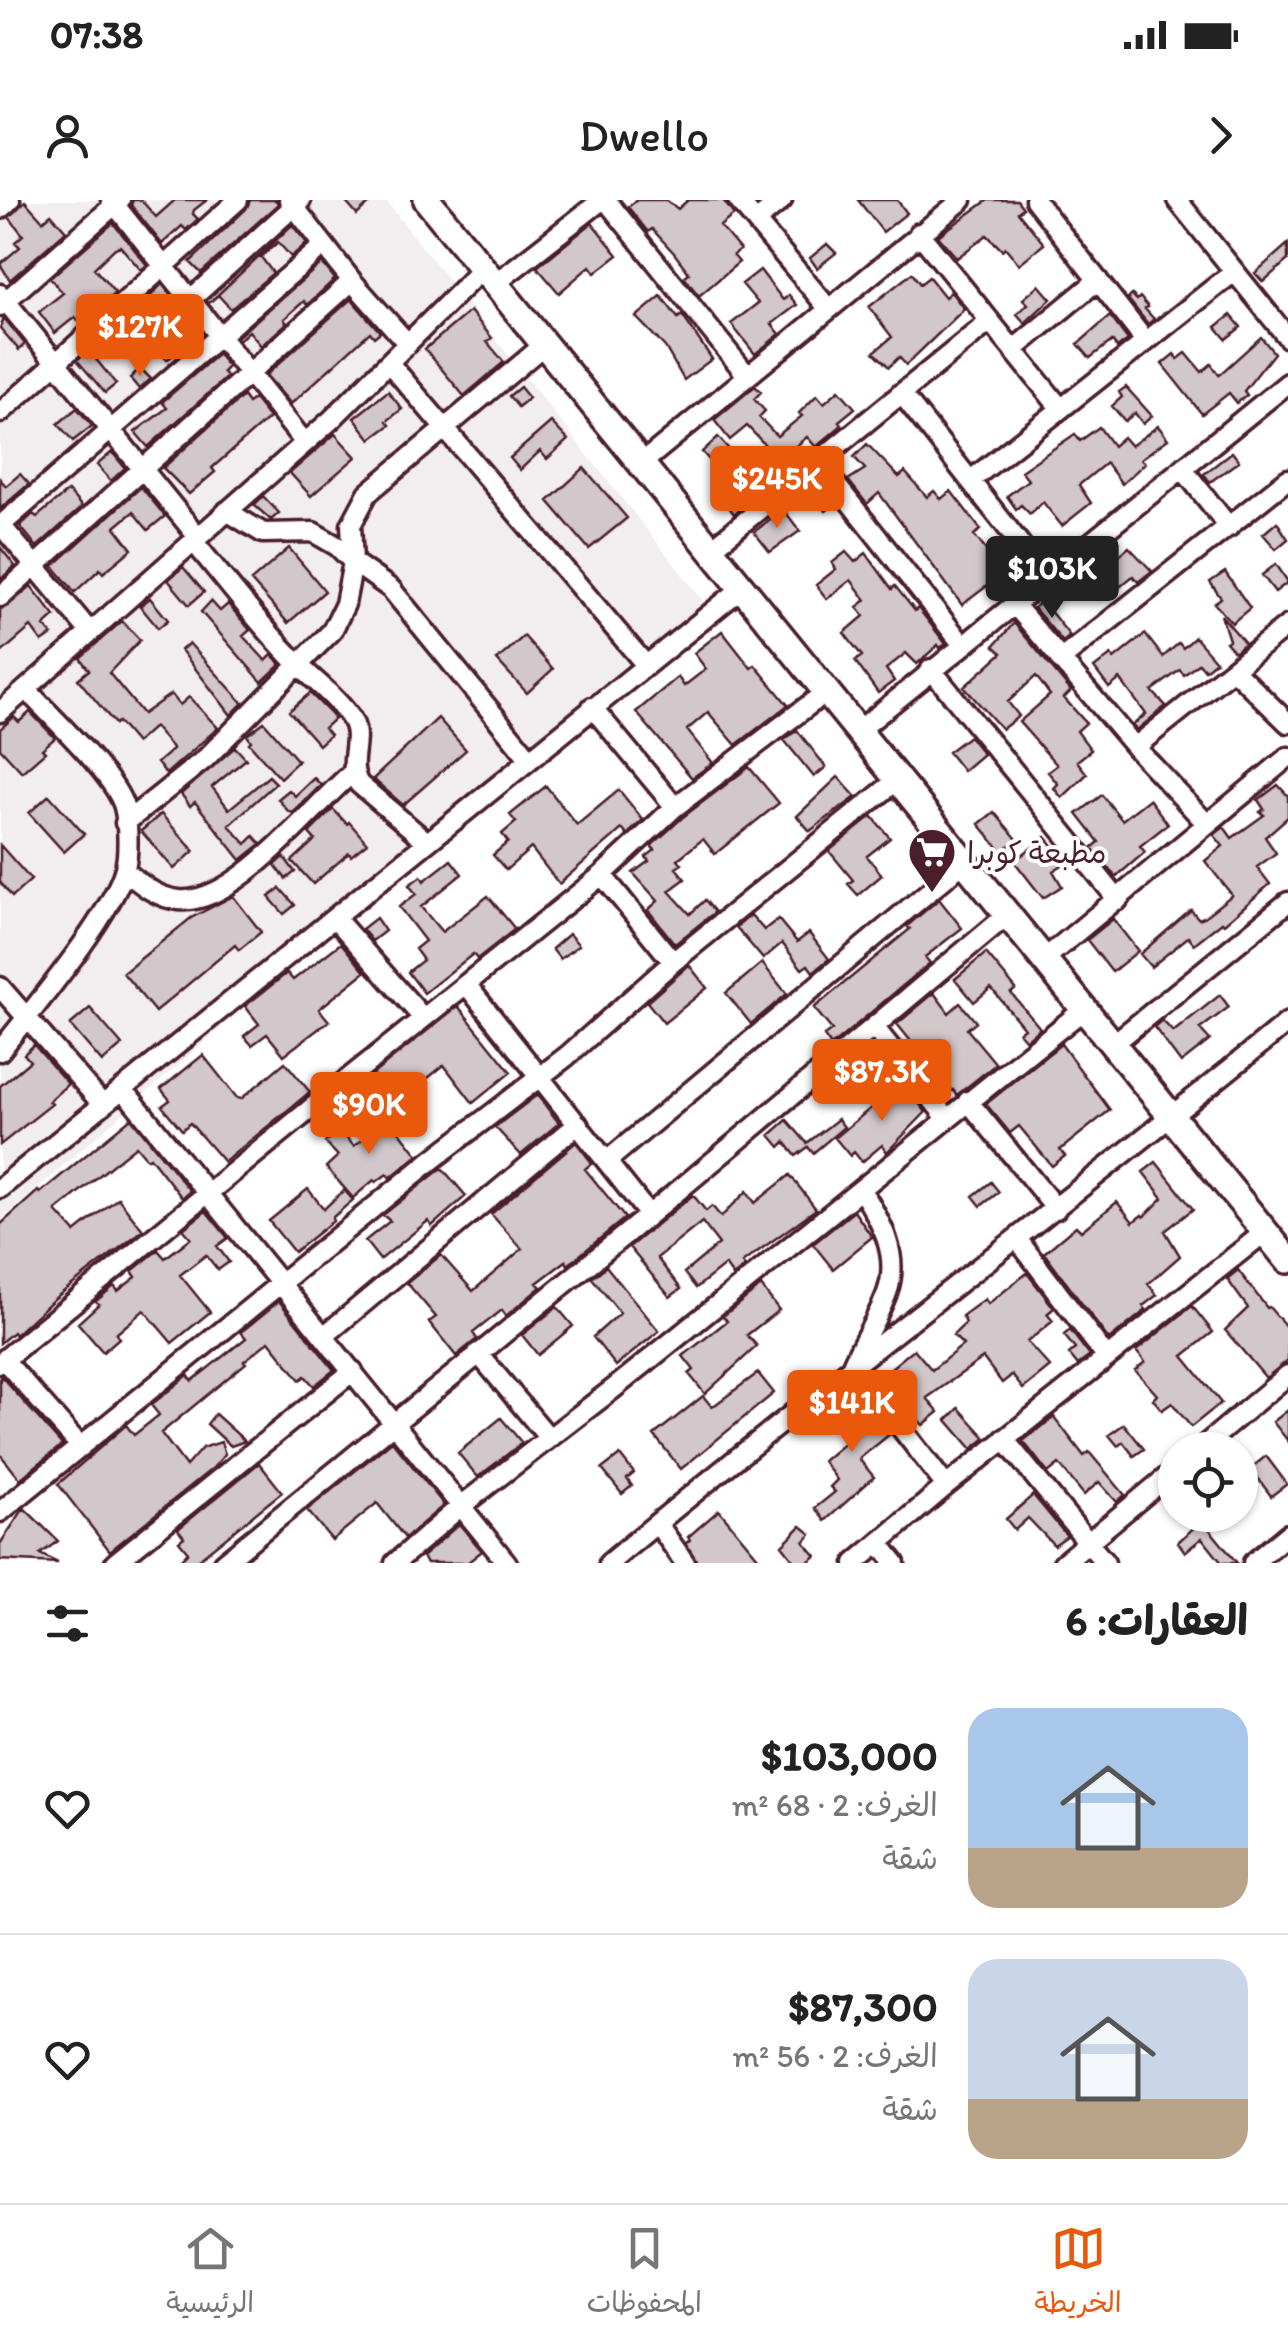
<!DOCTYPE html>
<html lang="ar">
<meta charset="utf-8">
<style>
:root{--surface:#fff;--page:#f2f2f2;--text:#222;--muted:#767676;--line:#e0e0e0;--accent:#ea580c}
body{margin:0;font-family:Itim,"Playpen Sans Arabic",sans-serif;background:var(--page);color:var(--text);direction:rtl;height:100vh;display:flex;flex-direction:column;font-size:38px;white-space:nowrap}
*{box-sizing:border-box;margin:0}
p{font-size:32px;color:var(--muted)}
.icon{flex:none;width:55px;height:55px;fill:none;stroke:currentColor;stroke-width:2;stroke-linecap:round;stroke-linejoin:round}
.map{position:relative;height:1363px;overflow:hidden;direction:ltr}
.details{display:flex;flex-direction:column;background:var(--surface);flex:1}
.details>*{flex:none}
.fabs{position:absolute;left:1158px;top:1232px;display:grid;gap:20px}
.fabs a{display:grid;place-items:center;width:100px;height:100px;border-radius:50%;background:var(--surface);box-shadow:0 2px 8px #0004;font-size:50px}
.price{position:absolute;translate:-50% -85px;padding:0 22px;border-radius:10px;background:var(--accent);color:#fff;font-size:32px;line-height:65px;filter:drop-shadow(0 2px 5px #0008)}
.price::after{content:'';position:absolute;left:50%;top:60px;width:30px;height:22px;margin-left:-15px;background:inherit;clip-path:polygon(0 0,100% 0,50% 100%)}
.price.current{background:#222;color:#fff}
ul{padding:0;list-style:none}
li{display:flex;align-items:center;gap:30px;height:250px;padding:0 40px}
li+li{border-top:2px solid var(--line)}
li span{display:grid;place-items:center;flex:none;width:280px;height:200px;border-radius:30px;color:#555}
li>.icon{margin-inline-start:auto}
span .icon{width:120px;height:120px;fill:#fffc;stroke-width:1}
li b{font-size:42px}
h2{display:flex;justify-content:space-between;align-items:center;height:120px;padding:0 40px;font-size:42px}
.status{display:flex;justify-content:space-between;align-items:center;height:70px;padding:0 50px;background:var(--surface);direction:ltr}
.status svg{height:28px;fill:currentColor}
header{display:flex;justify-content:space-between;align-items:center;height:130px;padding:0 40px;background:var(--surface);font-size:45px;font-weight:600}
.tabs{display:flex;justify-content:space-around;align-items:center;height:140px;border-top:2px solid var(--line);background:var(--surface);font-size:28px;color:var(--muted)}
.tabs a{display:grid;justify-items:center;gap:5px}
.tabs .current{color:var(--accent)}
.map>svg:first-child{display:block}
.built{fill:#f2eeef}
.building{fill:#d2c7cb;stroke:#4a1f2b;stroke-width:2.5}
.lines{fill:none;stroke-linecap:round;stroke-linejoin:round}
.minor-casing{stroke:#4a1f2b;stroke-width:25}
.highway-casing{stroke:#4a1f2b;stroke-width:32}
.minor{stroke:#fff;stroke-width:18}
.highway{stroke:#fff;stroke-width:25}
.labels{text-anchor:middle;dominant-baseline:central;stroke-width:8;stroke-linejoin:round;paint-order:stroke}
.poi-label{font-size:30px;fill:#4a1f2b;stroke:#fff;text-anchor:start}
</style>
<div class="status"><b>07:38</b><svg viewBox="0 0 49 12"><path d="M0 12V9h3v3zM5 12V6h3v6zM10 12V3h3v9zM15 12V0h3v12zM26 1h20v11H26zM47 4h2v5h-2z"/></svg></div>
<header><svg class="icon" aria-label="forward" viewBox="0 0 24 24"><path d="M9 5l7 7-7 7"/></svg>Dwello<svg class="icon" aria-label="person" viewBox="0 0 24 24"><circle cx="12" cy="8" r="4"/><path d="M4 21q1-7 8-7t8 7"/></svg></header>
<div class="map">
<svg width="1288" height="1363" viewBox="0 0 1288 1363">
<rect width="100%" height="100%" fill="#fff"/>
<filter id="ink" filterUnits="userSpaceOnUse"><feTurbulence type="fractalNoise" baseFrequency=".01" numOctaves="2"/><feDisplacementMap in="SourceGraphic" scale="20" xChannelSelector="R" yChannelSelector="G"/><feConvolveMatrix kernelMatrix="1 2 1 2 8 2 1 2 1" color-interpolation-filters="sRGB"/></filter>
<g filter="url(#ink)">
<path class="built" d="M0 0H385L705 403 0 1021Z"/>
<path class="building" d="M133 0H141L156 17 175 0H207L194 10 193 14 198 19 186 30 182 26 162 44 131 5Z
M250 0H276L278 4 201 73 190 62 246 9Z
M344 0H373L357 15Z
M637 0H666L678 9 688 0H723L734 15 720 26 740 50 733 55 739 62 699 96 684 77 689 73 674 53 652 29 648 32 628 7Z
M858 0H897L907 13 883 32Z
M988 0H1017L1023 8 1018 12 1044 44 1019 64 1005 47 1002 50 987 35 957 58 938 36Z
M25 1 43 21 51 14 66 31 10 80 0 64 20 47 15 42 23 35 9 17Z
M113 23 147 65 141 70 120 46 115 48 94 68 115 93 81 124 75 117 55 133 39 112 63 93 50 78Z
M592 23 618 55 595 73 590 66 559 93 537 67Z
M292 25 307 43 291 57 278 42 261 57 273 73 231 109 218 95 209 103Z
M827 44 836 53 817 68 810 58Z
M1288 44V60L1263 82 1255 73Z
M322 63 335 79 307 105 304 101 284 119 287 123 261 146 249 131 239 140 237 137Z
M760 70 783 100 789 95 797 105 772 124 780 134 755 154 731 124 758 103 742 84Z
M912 73 920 84 929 77 945 97 951 92 964 109 906 165 899 157 889 167 874 152 892 137 869 107Z
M162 84 200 132 167 160 137 127 95 158 116 184 105 193 77 160 131 113 133 115Z
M1039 85 1051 99 1025 123 1017 114 1028 104 1023 99Z
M1132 95 1137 100 1140 97 1148 107 1145 109 1154 119 1148 124 1128 99Z
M661 96 678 118 682 115 712 159 684 180 665 147 636 117Z
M351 99 380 132 374 137 370 132 291 204 266 175Z
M470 111 492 138 487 142 504 162 464 196 425 149Z
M1231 115 1241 127 1226 139 1216 127Z
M1110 116 1128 140 1117 148 1112 141 1090 158 1078 144Z
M4 118 25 144 19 150 0 128Z
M1261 137 1274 153 1244 191 1247 195 1237 203 1229 193 1202 214 1162 164 1174 154 1178 159 1186 153 1202 172 1211 164 1219 175Z
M218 154 228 167 223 172 227 177 148 247 135 232 167 208 162 202Z
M140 168 151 179 139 189 130 178Z
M755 186 761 192 754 199 765 211 759 217 777 236 802 216 799 213 817 195 824 203 839 190 855 208 839 221 842 225 816 247 807 237 769 268 766 265 748 281 759 293 734 314 710 282 722 274 702 252 718 237 743 265 765 245 747 226 730 240 714 220Z
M520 187 529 198 518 207 509 196Z
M1126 187 1152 216 1143 224 1135 213 1125 221 1112 206 1122 197 1119 192Z
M388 191 402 209 387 221 390 225 371 239 354 218Z
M243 196 248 203 254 199 269 218 212 268 215 272 189 294 163 268Z
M77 208 92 226 73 241 58 224Z
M551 222 568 240 547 259 540 251 520 270 510 258Z
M1158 226 1168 239 1141 259 1145 263 1122 284 1106 263 1079 285 1091 303 1062 326 1043 302 1030 314 1021 305 1016 309 1007 296 1028 280 1021 271 1075 234 1080 241 1099 227 1113 246 1123 237 1131 246Z
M335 234 356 257 311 296 290 273Z
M867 244 899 277 905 272 927 297 934 291 941 299 951 291 981 330 974 335 989 354 994 350 1010 373 991 391 987 386 962 405 879 293 867 304 848 280 865 269 854 257Z
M112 252 125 268 111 281 97 265Z
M1232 252 1239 261 1210 282 1204 274Z
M584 268 627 318 589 349 548 301Z
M20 274 29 284 0 309V279L6 286Z
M819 283 835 304 826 311 810 291Z
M141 287 165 316 148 330 133 312 115 327 132 349 103 373 100 369 75 392 53 366Z
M68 291 82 307 37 347 20 326 33 314 37 317Z
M263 296 279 313 271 320 254 305Z
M783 309 800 331 770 352 754 332Z
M1277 322 1288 339 1276 349 1263 334Z
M0 347 15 366 0 380Z
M1129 347 1152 371 1138 382 1133 376 1110 395 1104 387 1096 393 1089 384 1118 361 1116 358Z
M289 348 325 391 288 423 251 381Z
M846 352 855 362 866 353 892 389 895 386 915 411 918 408 946 444 940 448 938 445 917 464 906 453 886 469 894 481 878 493 855 461 862 456 844 433 864 416 857 407 866 400 851 380 827 399 816 385 836 369 832 363Z
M1276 364 1288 382 1275 392 1262 375Z
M183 367 204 392 189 405 168 380Z
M1225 372 1250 408 1232 423 1214 403 1221 398 1210 382Z
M31 386 55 416 44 426 52 435 42 442 31 427 0 454V409L8 406Z
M150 398 168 420 158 428 140 406Z
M211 401 220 411 228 404 250 430 243 436 266 461 272 455 281 464 262 482 201 412Z
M1042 401 1070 436 1063 442 1034 408Z
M1221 415 1245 443 1235 452 1226 442 1229 440Z
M122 421 140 440 109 473 143 514 171 494 180 505 189 497 218 528 166 574 157 563 173 549 154 527 136 543 118 522 115 524 78 479 89 470 80 458Z
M1014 423 1071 491 1064 498 1086 523 1077 531 1091 550 1077 561 1087 574 1062 598 1054 588 1058 584 1048 572 1057 565 1019 522 1050 495 1036 476 1008 502 1019 516 1002 529 964 487 1002 453 994 446Z
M722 431 751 468 755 465 788 505 736 545 708 512 687 530 713 563 692 578 636 512 678 477 684 486 706 469 694 453Z
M1145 434 1163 457 1179 443 1183 448 1195 437 1216 461 1205 470 1199 463 1184 475 1180 470 1152 491 1166 506 1137 530 1133 525 1146 514 1120 479 1109 488 1094 468 1111 455 1114 459Z
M524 436 553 469 527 493 497 460Z
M189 443 243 503 231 515 181 450Z
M310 493 335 518 324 528 330 535 319 545 289 511Z
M30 512 55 538 42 549 45 552 22 572 0 548V529L14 517 19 522Z
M438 518 466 550 403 605 373 579Z
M264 522 298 561 280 578 249 543 251 541 247 535Z
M797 530 826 567 814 577 784 540Z
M969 536 983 554 963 571 948 552Z
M235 547 246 559 212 587 229 609 269 576 276 583 229 625 246 644 254 636 261 644 241 660 195 602 190 606 181 594Z
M749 567 779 603 715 654 703 639 678 659 682 664 676 668 685 679 669 691 690 714 705 700 715 712 675 744 648 710 658 701 633 673 649 661 646 657 655 650 651 646 683 617Z
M838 577 856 597 810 631 797 616Z
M314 578 321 585 293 613 288 611 278 599 289 590 295 596Z
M1278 585 1288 596V617L1265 637 1276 653 1257 667 1270 684 1224 724 1222 722 1194 744 1188 737 1151 767 1140 754 1191 710 1199 719 1204 717 1232 695 1205 661 1223 646 1214 635 1224 627 1232 638 1264 615 1260 612 1264 609 1258 600Z
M546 586 577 625 619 590 643 620 627 635 622 629 559 684 531 648 506 670 493 655 508 642 502 634 516 622 510 615Z
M49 595 84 634 64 652 29 613Z
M1102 595 1122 620 1149 599 1168 624 1140 646 1145 652 1116 677 1092 648 1099 642 1077 614Z
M333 609 347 624 349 622 367 643 351 656 349 653 313 684 292 661 315 640 309 633Z
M994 612 1017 639 1002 652 979 624Z
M161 614 194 651 174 669 141 631Z
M872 616 890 638 867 656 882 675 858 695 848 684 853 680 829 651Z
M1046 637 1067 662 1053 671 1062 686 1043 698 1014 661Z
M0 645 31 680 12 697 0 682Z
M284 657 295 672 286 679 275 665Z
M451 660 462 674 421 707 442 732 488 696 515 729 477 759 473 754 424 793 408 772 423 760 415 749 425 741 399 707 416 694 409 685 421 676 424 681Z
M280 688 295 705 284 714 269 697Z
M233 696 261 732 239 750 235 745 155 812 123 773 191 718Z
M939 699 962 728 925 757 930 763 831 846 824 836 832 830 814 808 910 729 907 726Z
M751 715 764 730 778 719 797 742 809 733 829 759 813 772 808 765 802 769 782 743 763 759 736 727Z
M376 718 385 731 372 741 362 729Z
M1113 719 1138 751 1112 772 1087 740Z
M569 734 579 745 560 759 552 749Z
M341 743 365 772 319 809 329 821 284 855 267 834 252 845 244 836 259 824 245 806 287 773 293 780Z
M986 753 1016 789 1011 793 1040 828 1026 840 1019 832 1024 828 991 788 974 802 955 779Z
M762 763 787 794 751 824 726 793Z
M689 765 707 788 664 823 647 802Z
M934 793 949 813 960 803 976 822 967 829 996 864 957 895 953 890 945 896 921 866 927 861 897 824Z
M1220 795 1229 807 1200 829 1210 840 1181 863 1154 827 1162 820 1173 832Z
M458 806 511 872 473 903 444 865 406 896 412 903 402 910 373 874Z
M90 808 122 845 102 862 70 825Z
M1061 844 1110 910 1060 950 1065 956 1052 966 1019 926 1010 933 986 904Z
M34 845 68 884 49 901 52 904 0 945V886L30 861 24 854Z
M203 855 237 898 241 899 285 862 310 892 224 962 190 923 182 930 162 906 170 900 161 889Z
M902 882 926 912 887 952 882 945 862 962 854 952 850 956 835 938Z
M537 895 559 923 521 955 495 927Z
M131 918 190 991 182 998 150 957 147 959 136 946 112 965 56 1011 75 1032 118 998 143 1030 54 1099 15 1135 13 1132 0 1143V1025L38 991 40 993Z
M389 918 418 955 390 978 387 974 376 982 374 980 353 998 326 967 338 956 325 942 339 930 354 946Z
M838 919 844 927 813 953 808 947 796 956 785 942 780 947 770 935 787 920 807 943Z
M576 942 592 963 585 969 625 1018 568 1065 566 1061 537 1083 541 1087 506 1116 502 1110 473 1133 477 1139 456 1156 429 1122 436 1117 407 1083 441 1055 473 1091 522 1049 491 1014Z
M1156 962 1193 1009 1165 1031 1180 1056 1148 1084 1157 1095 1143 1106 1146 1110 1109 1140 1044 1053 1076 1026 1081 1031 1117 1002 1133 1022 1142 1015 1144 1017 1163 998 1143 972Z
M442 968 466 996 432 1026 428 1021 380 1060 365 1041 390 1021 383 1015Z
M790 975 816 1009 742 1063 745 1067 733 1076 725 1065 696 1088 684 1073 719 1044 702 1022 657 1058 681 1089 670 1097 629 1047 693 995 706 1011 712 1006 721 1017 747 991 755 1003Z
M991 982 999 992 981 1006 973 996Z
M308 989 324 1009 344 990 353 1000 332 1018 333 1021 294 1052 269 1021Z
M206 1011 228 1038 217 1046 229 1062 218 1070 206 1055 180 1075 210 1112 172 1143 144 1110 116 1134 119 1138 103 1152 78 1123 99 1104 96 1101 114 1086 118 1091 136 1077 132 1071 158 1050 165 1058 191 1038 183 1029Z
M854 1011 872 1037 833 1069 813 1044Z
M606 1066 659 1131 616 1166 593 1137 620 1113 592 1078Z
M1238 1070 1267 1108 1269 1107 1288 1129V1160L1266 1178 1225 1130 1248 1108 1227 1079Z
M1027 1073 1054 1108 1047 1114 1053 1121 1027 1142 1050 1167 1023 1189 1012 1175 1002 1183 983 1158 927 1198 939 1212 923 1225 914 1215 909 1219 880 1177 914 1149 932 1170 963 1145 953 1135 966 1123 962 1116 985 1099 988 1104Z
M761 1086 779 1110 747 1135 757 1146 705 1194 689 1174 694 1170 683 1156 727 1121 723 1116Z
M279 1101 334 1170 314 1186 305 1176 300 1180 269 1141 244 1161 246 1163 161 1233 186 1266 202 1248 221 1242 225 1254 213 1268 110 1351 58 1284 126 1225 134 1235 159 1215 151 1205 188 1175 192 1181 246 1138 241 1132Z
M1192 1106 1213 1132 1183 1156 1221 1203 1191 1227 1172 1203 1162 1210 1153 1199 1157 1195 1135 1170 1145 1162 1136 1151Z
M557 1107 573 1126 538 1155 522 1135Z
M1070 1130 1090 1156 1078 1165 1069 1154 1075 1149 1064 1135Z
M758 1173 774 1193 681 1269 654 1235 703 1196 712 1207Z
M0 1175 62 1245 20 1279 0 1254Z
M862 1198 890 1234 859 1259 874 1277 825 1321 815 1308 835 1292 830 1287 837 1280 823 1261 848 1240 833 1221Z
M959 1208 986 1238 972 1249 947 1220Z
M1288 1210V1241L1273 1222Z
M215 1214 245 1241 231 1246 207 1224Z
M1054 1217 1084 1256 1089 1252 1125 1295 1117 1302 1099 1282 1084 1295 1059 1264 1048 1273 1023 1241Z
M501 1218 522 1243 478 1277 458 1253Z
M1124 1224 1144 1249 1134 1256 1123 1242 1118 1246 1109 1235Z
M392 1241 444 1305 405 1338 377 1303 332 1340 307 1310Z
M620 1255 634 1273 627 1279 632 1286 622 1294 602 1269Z
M1266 1256 1287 1284 1271 1296 1257 1277 1245 1287 1240 1281V1258L1250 1269Z
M259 1263 282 1292 194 1363H177L188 1352 179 1341 184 1337 178 1329Z
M1033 1295 1067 1336 1054 1345 1028 1318 1015 1330 1006 1319Z
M24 1308 58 1341 40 1354 58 1363 0 1360V1344Z
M719 1310 763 1363H697L686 1343 690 1340 688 1337Z
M1202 1320 1237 1363H1222L1202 1338 1185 1352 1178 1342Z
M459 1324 482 1351 467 1363H427L422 1357Z
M801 1326 811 1334 804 1342 816 1356 806 1363H796L782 1345Z"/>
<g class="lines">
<g class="minor-casing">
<path id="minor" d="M111 0 305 243
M289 0 352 81 408 144
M606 0 746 174
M738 0 828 108
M1035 0 1146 142
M1177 0 1288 138
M0 9 10 0
M756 21 782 0
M919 33 1061 209
M496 83 602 0
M0 94 198 337
M191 99 301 0
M0 106 120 0
M1013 150 1098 80
M390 164 645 464
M901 193 1047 378
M0 213 238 0
M818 262 963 445
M642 263 962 0
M1183 269 1229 327
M971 280 1234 72
M227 311 263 333 313 332 337 346 353 362 391 389 529 558
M0 324 90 432
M0 326 323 46
M193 341C228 383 262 428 301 467 318 484 336 497 350 517 365 538 345 562 359 584L427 642
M711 349 989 122
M0 397 352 81
M1014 404 1135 547 1207 624
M1060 460 1288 279
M931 469 1118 700
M1234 470 1288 523
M592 507 675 607
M0 512 331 220 484 67
M858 531 1288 183
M1135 547 1288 425
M125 623 206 558 332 431 345 404 353 362 351 325 368 293 545 144
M125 671C141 684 157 698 179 700 235 706 312 606 352 573
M602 675 673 762
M335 718 423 818
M1042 761 1288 557
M466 784 649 1015
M0 787 103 905
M874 827 947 918
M1112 845 1288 702
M0 851C33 809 112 716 125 668 129 652 128 622 124 607 115 575 50 516 26 489
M123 889 507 1363
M968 901 1056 1009
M607 961 963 663
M0 988 742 388
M861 989C880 1020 901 1055 887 1093 878 1118 862 1141 852 1165L946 1286
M1018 1040 1107 1158
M324 1136 578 924
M478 1153 549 1238
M4 1160 81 1247
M0 1163 319 902 602 675 675 607 826 492
M1004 1239 1105 1363
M1199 1250 1288 1175
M0 1312 428 963 567 856 673 762 896 581
M657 1323 685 1363
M879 1343 895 1363
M115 1363 353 1171
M223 1363 649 1015 1006 716
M395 1363 461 1306 613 1189 1083 810
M609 1363C831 1177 1064 1006 1288 822
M855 1363 946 1286 1265 1032
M1063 1363 1175 1270
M1253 1363 1288 1334"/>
</g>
<g class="highway-casing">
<path id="highway" d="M427 0 1288 1060"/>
</g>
<use href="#minor" class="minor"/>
<use href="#highway" class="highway"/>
</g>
</g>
<defs>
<g id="supermarket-pin" transform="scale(2.5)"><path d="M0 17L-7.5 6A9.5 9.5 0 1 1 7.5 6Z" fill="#4a1f2b" stroke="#fff"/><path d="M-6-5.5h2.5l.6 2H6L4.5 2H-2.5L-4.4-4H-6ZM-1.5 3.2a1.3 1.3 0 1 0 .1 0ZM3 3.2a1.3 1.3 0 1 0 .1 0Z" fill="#fff"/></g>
</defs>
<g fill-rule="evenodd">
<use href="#supermarket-pin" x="932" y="652"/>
</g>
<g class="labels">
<g class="poi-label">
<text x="967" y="652">مطبعة كوبرا</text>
</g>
</g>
</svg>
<div class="fabs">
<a><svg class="icon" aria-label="locate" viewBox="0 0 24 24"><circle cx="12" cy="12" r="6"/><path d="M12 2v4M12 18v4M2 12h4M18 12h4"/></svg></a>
</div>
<b class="price" style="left:140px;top:179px">$127K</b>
<b class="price" style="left:777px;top:331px">$245K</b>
<b class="price current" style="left:1052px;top:421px">$103K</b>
<b class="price" style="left:882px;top:924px">$87.3K</b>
<b class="price" style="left:369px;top:957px">$90K</b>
<b class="price" style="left:852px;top:1255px">$141K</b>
</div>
<section class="details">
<h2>العقارات: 6<svg class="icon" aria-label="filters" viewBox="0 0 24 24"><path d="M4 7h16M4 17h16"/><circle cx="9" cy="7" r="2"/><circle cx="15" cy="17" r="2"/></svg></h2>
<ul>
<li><span style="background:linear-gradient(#a9c7e8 70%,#b9a48a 0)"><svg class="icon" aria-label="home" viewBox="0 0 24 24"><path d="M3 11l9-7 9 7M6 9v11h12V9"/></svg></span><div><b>$103,000</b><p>الغرف: 2 · 68 m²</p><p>شقة</p></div><svg class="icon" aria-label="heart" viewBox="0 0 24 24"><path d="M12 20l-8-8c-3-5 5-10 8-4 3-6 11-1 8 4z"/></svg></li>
<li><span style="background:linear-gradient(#c9d6e8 70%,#b9a48a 0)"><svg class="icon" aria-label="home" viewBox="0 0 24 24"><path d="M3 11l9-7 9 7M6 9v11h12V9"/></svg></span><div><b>$87,300</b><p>الغرف: 2 · 56 m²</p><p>شقة</p></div><svg class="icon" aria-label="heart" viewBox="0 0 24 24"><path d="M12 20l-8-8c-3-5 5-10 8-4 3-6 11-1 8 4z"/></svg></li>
</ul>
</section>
<nav class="tabs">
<a class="current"><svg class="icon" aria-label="map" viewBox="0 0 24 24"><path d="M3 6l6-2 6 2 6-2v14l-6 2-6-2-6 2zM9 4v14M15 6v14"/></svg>الخريطة</a>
<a><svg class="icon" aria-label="saved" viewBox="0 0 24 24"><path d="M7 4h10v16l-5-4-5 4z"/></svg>المحفوظات</a>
<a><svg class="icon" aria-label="home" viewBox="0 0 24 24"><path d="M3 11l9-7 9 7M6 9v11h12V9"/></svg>الرئيسية</a>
</nav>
